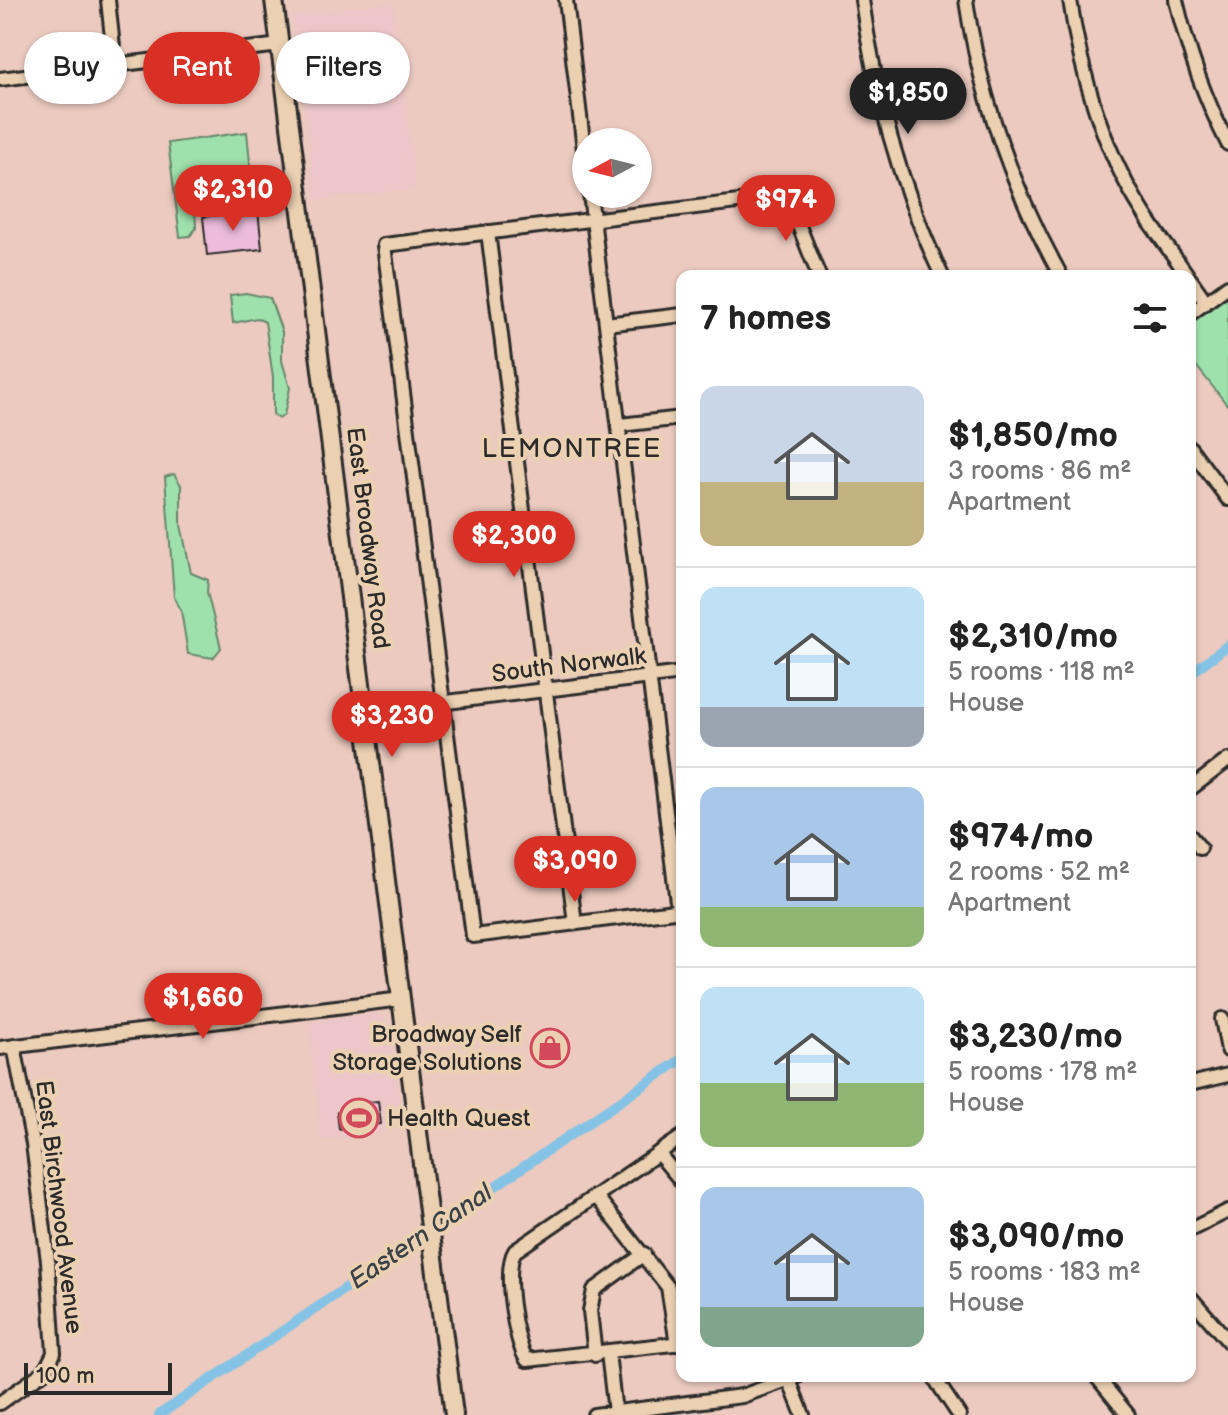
<!DOCTYPE html>
<meta charset="utf-8">
<style>
:root{--surface:#fff;--page:#f6f6f6;--text:#222;--muted:#767676;--line:#e0e0e0;--accent:#d93025}
body{margin:0;font-family:"Balsamiq Sans",sans-serif;background:var(--page);color:var(--text);height:100vh;display:flex;flex-direction:column;font-size:30px;white-space:nowrap}
*{box-sizing:border-box;margin:0}
p{font-size:26px;color:var(--muted)}
.icon{flex:none;width:44px;height:44px;fill:none;stroke:currentColor;stroke-width:2;stroke-linecap:round;stroke-linejoin:round}
.map{position:relative;flex:1;overflow:hidden}
.sheet{position:absolute;left:676px;top:270px;width:520px;height:1112px;display:flex;flex-direction:column;background:var(--surface);border-radius:16px;box-shadow:0 2px 6px #0004}
.sheet>*{flex:none}
.top-card{position:absolute;left:24px;top:32px;width:532px;height:72px;display:flex;gap:16px}
.needle{width:52px;rotate:263deg}
.controls{position:absolute;left:572px;top:128px;display:grid;gap:16px}
.controls a{display:grid;place-items:center;width:80px;height:80px;border-radius:50%;background:var(--surface);box-shadow:0 2px 6px #0004;font-size:40px}
.scale{position:absolute;left:24px;bottom:20px;width:148px;box-sizing:border-box;padding-left:8px;border:4px solid #2b2b2b;border-top:0;font-size:22px;line-height:28px;white-space:nowrap;color:#2b2b2b;-webkit-text-stroke:6px #ebd0b2;paint-order:stroke}
.price{position:absolute;translate:-50% -68px;padding:0 18px;border-radius:28px;background:var(--accent);color:#fff;font-size:26px;line-height:52px;filter:drop-shadow(0 2px 4px #0008)}
.price::after{content:'';position:absolute;left:50%;top:48px;width:24px;height:18px;margin-left:-12px;background:inherit;clip-path:polygon(0 0,100% 0,50% 100%)}
.price.selected{background:#222;color:#fff}
ul{padding:0;list-style:none}
li{display:flex;align-items:center;gap:24px;height:200px;padding:0 24px}
li+li{border-top:2px solid var(--line)}
li span{display:grid;place-items:center;flex:none;width:224px;height:160px;border-radius:16px;color:#555}
li>.icon{margin-inline-start:auto}
span .icon{width:96px;height:96px;fill:#fffc;stroke-width:1}
li b{font-size:34px}
h2{display:flex;justify-content:space-between;align-items:center;height:96px;padding:0 24px;font-size:34px}
.tag{padding:0 28px;border-radius:36px;background:var(--surface);box-shadow:0 2px 6px #0004;font-size:28px;line-height:72px}
.tag.selected{background:var(--accent);color:#fff}
.map>svg:first-child{display:block}
.built{fill:#ecc6c8}
.green{fill:#9fe1ac;stroke:#65866c;stroke-width:2}
.lines{fill:none;stroke-linecap:round;stroke-linejoin:round}
.canal{stroke:#84c3e5;stroke-width:10}
.building{fill:#edbcdc;stroke:#2b2b2b;stroke-width:2}
.street-casing{stroke:#2b2b2b;stroke-width:18}
.secondary-casing{stroke:#2b2b2b;stroke-width:22}
.street{stroke:#ebd0b2;stroke-width:12}
.secondary{stroke:#ebd0b2;stroke-width:16}
.labels{text-anchor:middle;dominant-baseline:central;stroke-width:8;stroke-linejoin:round;paint-order:stroke}
.street-label{font-size:24px;fill:#2b2b2b;stroke:#ebd0b2}
.poi-label{font-size:24px;fill:#2b2b2b;stroke:#ebd0b2;text-anchor:end}
.neighbourhood-label{font-size:26px;letter-spacing:2px;fill:#2b2b2b;stroke:#ebd0b2}
.water-label{font-size:26px;font-style:italic;fill:#384247;stroke:#ebd0b2}
</style>
<div class="map">
<svg width="1228" height="1415" viewBox="0 0 1228 1415">
<rect width="100%" height="100%" fill="#eccabf"/>
<filter id="ink" filterUnits="userSpaceOnUse"><feTurbulence type="fractalNoise" baseFrequency=".0125" numOctaves="2"/><feDisplacementMap in="SourceGraphic" scale="16" xChannelSelector="R" yChannelSelector="G"/><feConvolveMatrix kernelMatrix="1 2 1 2 8 2 1 2 1" color-interpolation-filters="sRGB"/></filter>
<g filter="url(#ink)">
<path class="built" d="M393 2 416 189 316 200 292 15Z
M373 1014 382 1015 390 1025 403 1130 321 1140 308 1022Z"/>
<path class="green" d="M247 132 252 183 194 190 196 228 190 236 180 237 168 143Z
M1228 285V406L1190 358V314Z
M246 293 270 298 282 332V361L290 388 284 415 279 419 273 414V377L265 322 257 318 233 323 230 295Z
M174 474 181 485V525L191 573 208 580 207 592 221 648 213 658 188 654 181 610 174 597 165 477Z"/>
<g class="lines">
<path class="canal" d="M1190 674 1228 645
M159 1415 682 1059"/>
</g>
<path class="building" d="M258 210 262 249 207 255 203 217Z
M378 1101 381 1124 339 1129 337 1112 360 1109 359 1103Z"/>
<g class="lines">
<g class="street-casing">
<path id="street" d="M108 0 115 66
M566 0 586 166
M862 0C875 96 901 188 942 276
M966 0C980 98 1013 189 1061 276
M1070 0C1080 70 1103 150 1142 210 1156 233 1173 254 1188 276
M1176 0C1188 52 1204 97 1228 144
M0 79 280 45
M590 194 678 910
M488 232 575 923
M1190 279 1206 302
M1190 314 1228 286
M606 324 682 315
M620 425 682 418
M1190 448 1228 499
M366 712 682 673
M1190 789 1228 760
M1190 836 1200 848
M682 910 473 936 384 245 787 196 819 276
M1222 1019 1228 1050
M0 1048 402 999
M1190 1084 1228 1075
M682 1137 515 1251C503 1269 515 1343 527 1360L682 1343
M658 1153 682 1182
M596 1196 668 1287 677 1344
M1190 1230 1228 1211
M1190 1297 1228 1341
M608 1353 615 1412
M595 1355 590 1311 594 1290 644 1254
M933 1376 959 1415
M1096 1376 1128 1415
M789 1380 803 1415
M0 1403 45 1371 54 1353 48 1261 33 1144 14 1046
M594 1415 742 1396 798 1376"/>
</g>
<g class="secondary-casing">
<path id="secondary" d="M274 0 454 1415"/>
</g>
<use href="#street" class="street"/>
<use href="#secondary" class="secondary"/>
</g>
</g>
<defs>
<g id="shop-ring" transform="scale(2)"><circle r="9.5" fill="#ebd0b2" stroke="#d1495b" stroke-width="1.5"/><path d="M-5-2.5h2.3a2.7 3.5 0 0 1 5.4 0H5L5.5 6h-11ZM-1.5-2.5h3a1.5 2.3 0 0 0-3 0Z" fill="#d1495b"/></g>
<g id="stadium-ring" transform="scale(2)"><circle r="9.5" fill="#ebd0b2" stroke="#d1495b" stroke-width="1.5"/><path d="M0-5a6.5 5 0 1 0 0 10a6.5 5 0 1 0 0-10ZM-3.5-1.8h7v3.6h-7Z" fill="#d1495b"/></g>
</defs>
<g fill-rule="evenodd">
<use href="#shop-ring" x="550" y="1048"/>
<use href="#stadium-ring" x="359" y="1118"/>
</g>
<g class="labels">
<g class="street-label">
<text transform="translate(368 538) rotate(83)">East Broadway Road</text>
<text transform="translate(569 665) rotate(-7)">South Norwalk</text>
<text transform="translate(59 1207) rotate(83)">East Birchwood Avenue</text>
</g>
<g class="poi-label">
<text x="522" y="1034">Broadway Self<tspan x="522" dy="28">Storage Solutions</tspan></text>
<text x="387" y="1118" text-anchor="start">Health Quest</text>
</g>
<g class="neighbourhood-label">
<text x="572" y="449">LEMONTREE</text>
</g>
<g class="water-label">
<text transform="translate(421 1237) rotate(-34)">Eastern Canal</text>
</g>
</g>
</svg>
<div class="controls">
<a><svg class="needle" viewBox="-14 -14 28 28"><path d="M0-13l5 13h-10z" fill="#e53935"/><path d="M0 13l5-13h-10z" fill="#767676"/></svg></a>
</div>
<div class="scale">100 m</div>
<b class="price selected" style="left:908px;top:136px">$1,850</b>
<b class="price" style="left:233px;top:233px">$2,310</b>
<b class="price" style="left:786px;top:243px">$974</b>
<b class="price" style="left:514px;top:579px">$2,300</b>
<b class="price" style="left:392px;top:759px">$3,230</b>
<b class="price" style="left:575px;top:904px">$3,090</b>
<b class="price" style="left:203px;top:1041px">$1,660</b>
<div class="top-card">
<a class="tag">Buy</a>
<a class="tag selected">Rent</a>
<a class="tag">Filters</a>
</div>
<section class="sheet">
<h2>7 homes<svg class="icon" aria-label="filters" viewBox="0 0 24 24"><path d="M4 7h16M4 17h16"/><circle cx="9" cy="7" r="2"/><circle cx="15" cy="17" r="2"/></svg></h2>
<ul>
<li><span style="background:linear-gradient(#c9d6e8 60%,#c2b280 0)"><svg class="icon" aria-label="home" viewBox="0 0 24 24"><path d="M3 11l9-7 9 7M6 9v11h12V9"/></svg></span><div><b>$1,850/mo</b><p>3 rooms · 86 m²</p><p>Apartment</p></div></li>
<li><span style="background:linear-gradient(#bfe0f5 75%,#9aa5b1 0)"><svg class="icon" aria-label="home" viewBox="0 0 24 24"><path d="M3 11l9-7 9 7M6 9v11h12V9"/></svg></span><div><b>$2,310/mo</b><p>5 rooms · 118 m²</p><p>House</p></div></li>
<li><span style="background:linear-gradient(#a9c7e8 75%,#8fb573 0)"><svg class="icon" aria-label="home" viewBox="0 0 24 24"><path d="M3 11l9-7 9 7M6 9v11h12V9"/></svg></span><div><b>$974/mo</b><p>2 rooms · 52 m²</p><p>Apartment</p></div></li>
<li><span style="background:linear-gradient(#bfe0f5 60%,#8fb573 0)"><svg class="icon" aria-label="home" viewBox="0 0 24 24"><path d="M3 11l9-7 9 7M6 9v11h12V9"/></svg></span><div><b>$3,230/mo</b><p>5 rooms · 178 m²</p><p>House</p></div></li>
<li><span style="background:linear-gradient(#a9c7e8 75%,#7fa58c 0)"><svg class="icon" aria-label="home" viewBox="0 0 24 24"><path d="M3 11l9-7 9 7M6 9v11h12V9"/></svg></span><div><b>$3,090/mo</b><p>5 rooms · 183 m²</p><p>House</p></div></li>
</ul>
</section>
</div>
